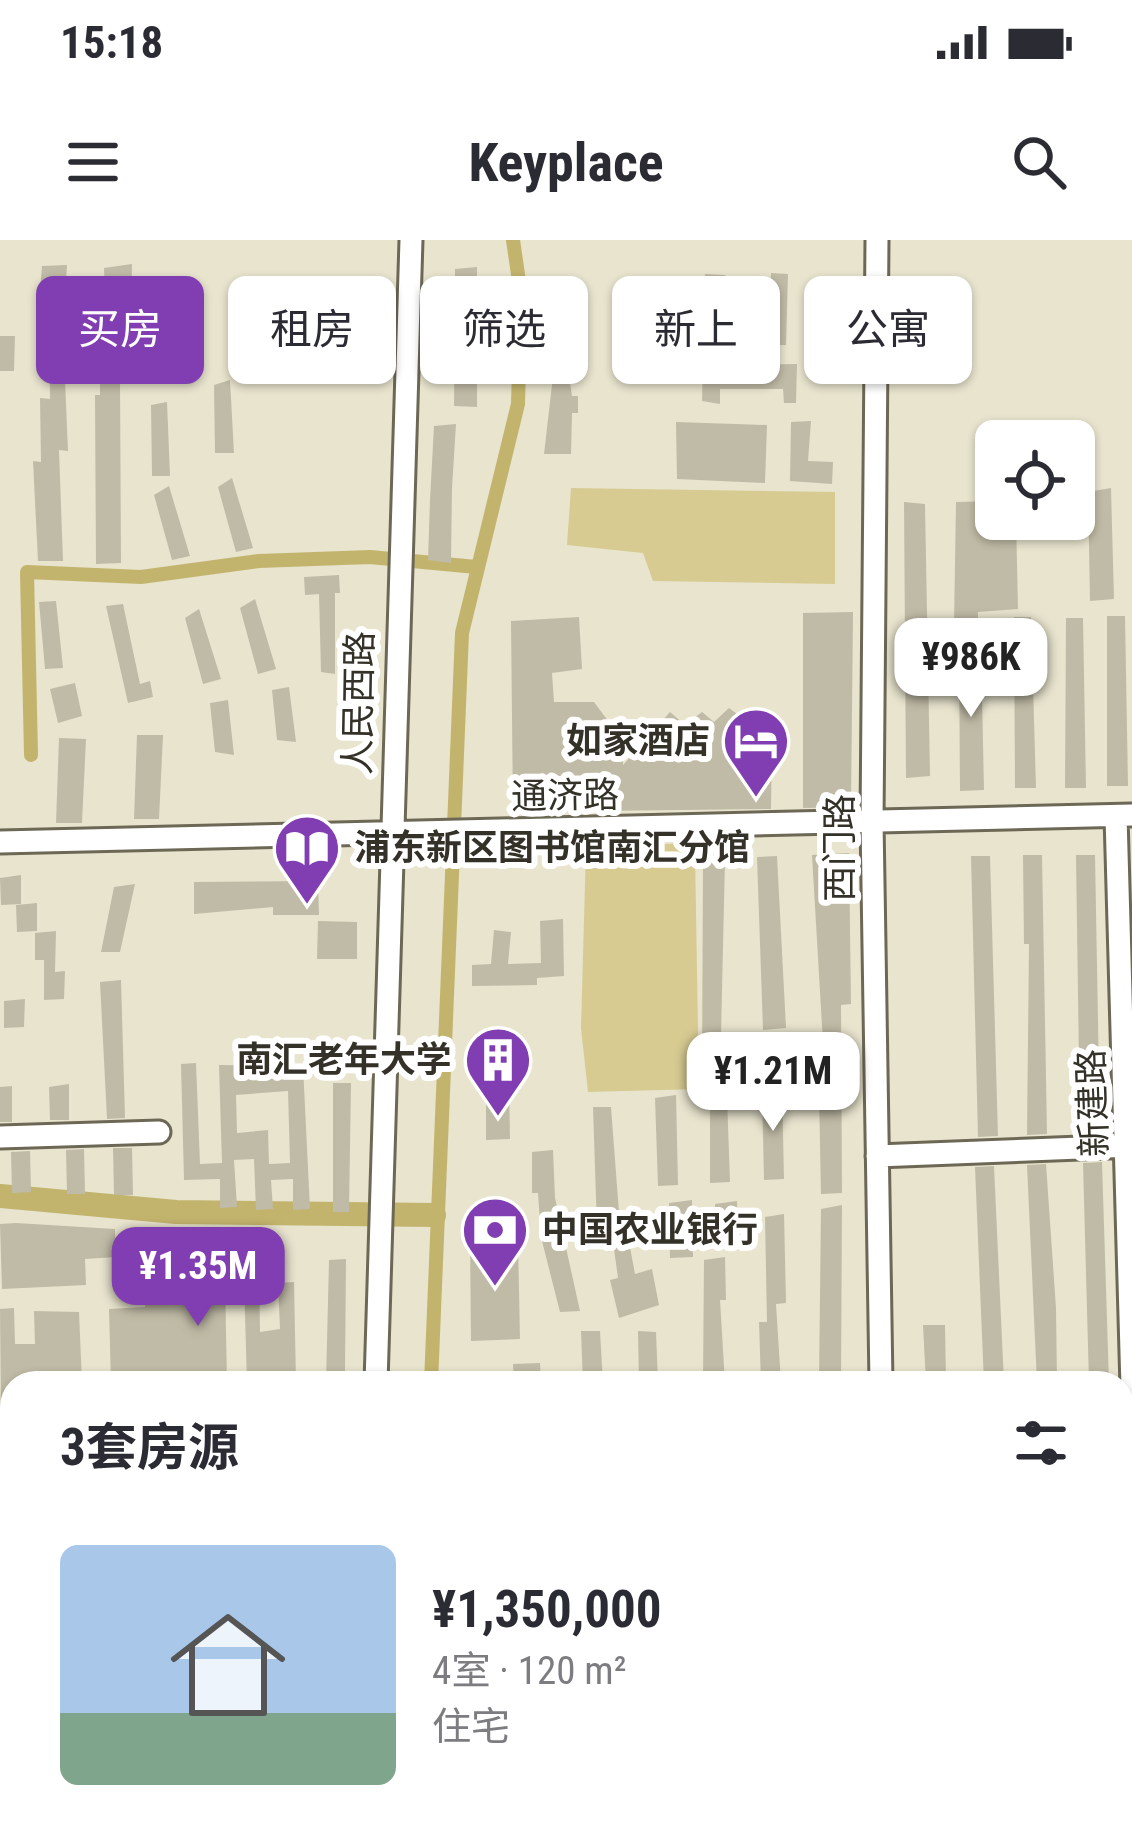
<!DOCTYPE html>
<html lang="zh">
<meta charset="utf-8">
<style>
:root{--surface:#fff;--page:#f2f2f3;--text:#2b2b33;--muted:#7c7c81;--accent:#813eb2}
body{margin:0;font-family:"Roboto Condensed","Noto Sans SC",sans-serif;background:var(--page);color:var(--text);height:100vh;display:flex;flex-direction:column;font-size:45px;white-space:nowrap}
*{box-sizing:border-box;margin:0}
p{font-size:39px;color:var(--muted)}
.icon{flex:none;width:66px;height:66px;fill:none;stroke:currentColor;stroke-width:2;stroke-linecap:round;stroke-linejoin:round}
.map{position:relative;flex:1;overflow:hidden}
.panel{position:absolute;left:0px;top:1131px;width:1134px;height:471px;display:flex;flex-direction:column;background:var(--surface);border-radius:36px 36px 0 0;box-shadow:0 3px 9px #0004}
.panel>*{flex:none}
.top-card{position:absolute;left:36px;top:36px;width:1062px;height:108px;display:flex;gap:24px}
.buttons{position:absolute;left:975px;top:180px;display:grid;gap:24px}
.buttons a{display:grid;place-items:center;width:120px;height:120px;border-radius:18px;background:var(--surface);box-shadow:0 3px 9px #0004;font-size:60px}
.price{position:absolute;translate:-50% -102px;padding:0 27px;border-radius:24px;background:#fff;color:#222;font-size:39px;line-height:78px;filter:drop-shadow(0 3px 6px #0008)}
.price::after{content:'';position:absolute;left:50%;top:72px;width:36px;height:27px;margin-left:-18px;background:inherit;clip-path:polygon(0 0,100% 0,50% 100%)}
.price.selected{background:var(--accent);color:#fff}
ul{padding:0;list-style:none}
li{display:flex;align-items:center;gap:36px;height:300px;padding:0 60px}
li span{display:grid;place-items:center;flex:none;width:336px;height:240px;border-radius:18px;color:#555}
li>.icon{margin-inline-start:auto}
span .icon{width:144px;height:144px;fill:#fffc;stroke-width:1}
li b{font-size:51px}
h2{display:flex;justify-content:space-between;align-items:center;height:144px;padding:0 60px;font-size:51px}
.tag{padding:0 42px;border-radius:18px;background:var(--surface);box-shadow:0 3px 9px #0004;font-size:42px;line-height:108px}
.tag.selected{background:var(--accent);color:#fff}
.status{display:flex;justify-content:space-between;align-items:center;height:84px;padding:0 60px;background:var(--surface);direction:ltr}
.status svg{height:33px;fill:currentColor}
header{display:flex;justify-content:space-between;align-items:center;height:156px;padding:0 60px;background:var(--surface);font-size:54px;font-weight:700}
.map>svg:first-child{display:block}
.green{fill:#d7cb92}
.lines{fill:none;stroke-linecap:round;stroke-linejoin:round}
.canal{stroke:#c3b46d;stroke-width:14}
.river{stroke:#c3b46d;stroke-width:24}
.building{fill:#c0bba6;fill-rule:evenodd}
.minor-casing{stroke:#6c6855;stroke-width:27}
.major-casing{stroke:#6c6855;stroke-width:30}
.minor{stroke:#fff;stroke-width:21}
.major{stroke:#fff;stroke-width:24}
.labels{text-anchor:middle;dominant-baseline:central;stroke-width:12;stroke-linejoin:round;paint-order:stroke}
.street-label{font-size:36px;fill:#333128;stroke:#fff}
.poi-label{font-size:36px;font-weight:bold;fill:#333128;stroke:#fff;text-anchor:end}
</style>
<div class="status"><b>15:18</b><svg viewBox="0 0 49 12"><path d="M0 12V9h3v3zM5 12V6h3v6zM10 12V3h3v9zM15 12V0h3v12zM26 1h20v11H26zM47 4h2v5h-2z"/></svg></div>
<header><svg class="icon" aria-label="menu" viewBox="0 0 24 24"><path d="M4 6h16M4 12h16M4 18h16"/></svg>Keyplace<svg class="icon" aria-label="search" viewBox="0 0 24 24"><circle cx="10" cy="10" r="6"/><path d="M15 15l6 6"/></svg></header>
<div class="map">
<svg width="1132" height="1601" viewBox="0 0 1132 1601">
<rect width="100%" height="100%" fill="#e8e4ce"/>
<path class="green" d="M571 248 835 252V344L653 341 643 313 567 305Z
M689 603 695 613 699 849 588 852 581 788 586 608Z"/>
<g class="lines">
<path class="canal" d="M31 515 27 332 141 337 259 321 370 317 476 327
M431 1143 462 393 518 164 521 55 513 0
M1122 1442 1132 1441
M0 1472H12
M517 1590 519 1601"/>
<path class="river" d="M0 956 176 972 434 975"/>
</g>
<path class="building" d="M132 24 131 76H125L127 144 120 143 121 323 96 324 95 155H100V91H106L104 28Z
M67 25 63 90H75L77 142 65 141 68 211 59 210 63 321H38L33 221 41 222 40 158 50 159 49 77H38L42 26Z
M477 27V167L454 166 455 29Z
M771 33 788 34 786 105H769Z
M705 34 725 35V125L797 124 796 163H784L783 149H720V164L702 161Z
M0 96H15L14 131H0Z
M553 136H569L572 156H578V173H572L571 214H544Z
M230 140 234 213H215L214 145Z
M167 162 170 236H152L151 165Z
M811 181 808 221 833 222 832 244 790 241 791 182Z
M676 182 767 185 765 243 677 239Z
M456 184 452 248 451 323 428 320 430 260 434 186Z
M232 238 253 308 236 312 218 247Z
M169 246 190 316 172 320 154 255Z
M1111 248 1114 359 1090 361 1088 252Z
M996 261V279H1016L1018 369 978 372V384L954 385 956 262Z
M904 262 925 264 930 536 906 538Z
M339 335 340 353H335V434L321 432 319 354 305 355 304 337Z
M255 359 276 429 258 434 240 368Z
M56 361 63 428 45 429 39 362Z
M123 364 140 444 150 441 153 457 128 463 106 366Z
M199 369 221 439 203 444 185 378Z
M853 372 851 567 803 568V373Z
M1107 376H1125L1128 546H1107Z
M579 377 582 429 552 433 554 462H594L623 501V525L670 472 685 485 702 472 714 482 729 468 772 500 771 569 513 572 511 381Z
M1014 377H1031L1036 548H1015Z
M1066 378H1083L1086 548H1065Z
M981 406 984 550 960 551 959 407Z
M75 443 82 476 58 483 50 449Z
M289 447 296 502 277 500 272 450Z
M228 460 234 515 215 512 210 463Z
M137 495H163L159 579H134Z
M59 498 86 499 82 583H56Z
M849 613 851 764 841 765 842 953 821 954 819 854H826L812 615Z
M1023 615H1042L1047 894 1027 895 1029 704H1024Z
M1076 615H1095L1100 892 1080 893Z
M777 616 786 788 763 790 757 617Z
M971 616H990L998 896 978 897Z
M703 619H725L721 795H715V809H722V837L702 838Z
M21 635V664L1 665 0 638Z
M318 641 319 675H273V667L194 674V642Z
M135 644 120 712H101L114 647Z
M37 663V691L17 692 16 665Z
M563 679 564 736 537 738V745L472 746V725L491 724 494 690 511 692 508 724 541 723 540 681Z
M318 681 357 682V719H317Z
M56 691 55 732 65 731 64 759 44 760V720H35V693Z
M121 740 125 878 107 879 100 742Z
M25 759 24 787 4 788V761Z
M761 808H779L781 834 762 835Z
M196 823 200 924 222 923 219 825 303 826 310 969 293 970V939L271 940 273 969 256 970 254 919 234 920 237 967 220 968V939L184 940 181 824ZM288 851 290 923 269 924 268 890 237 893 236 855Z
M333 843H351L349 972H333Z
M495 843 509 844 510 899 486 900V858L496 859Z
M69 844V880H50L49 847Z
M12 846V882H0V847Z
M782 848 784 939 764 940 762 851Z
M676 855 678 945 658 946 655 858Z
M727 856 730 942 710 943V858Z
M593 867H611L620 986 597 988Z
M113 908H132L133 955H114Z
M84 909 85 954H67L66 910Z
M553 910 555 958 580 1071 560 1072 541 997 538 953H532V912Z
M30 911 31 952 12 953 11 912Z
M1102 922 1109 1143H1089L1083 923Z
M1046 924 1056 1068 1057 1143H1037L1027 925Z
M994 926 1004 1143H984L975 927Z
M692 960 693 1017 670 1018 669 963Z
M737 961 738 1004 716 1005 715 964Z
M842 965 841 1143H819L821 969Z
M784 974 786 1063 776 1064 781 1143H761L759 1082H767L765 977Z
M16 983 115 989 116 1017 85 1019 86 1045 2 1049 0 984Z
M627 991 635 1034 652 1029 659 1065 619 1078 610 1040 618 1038 612 994Z
M470 998 518 999 520 1099 471 1101Z
M725 1017 726 1060H720L725 1143H703L704 1020Z
M346 1019 345 1131 343 1143H326L329 1020Z
M192 1021 193 1029 259 1023 260 1092 280 1089 278 1043 294 1042 296 1143H247L244 1040 225 1041 227 1143H111L109 1069 145 1067 144 1022Z
M14 1068 15 1104H35L34 1071 79 1072 82 1143H12V1164L1 1165 0 1069Z
M923 1085H945L946 1143H926Z
M581 1091H600L603 1143H583Z
M638 1091 656 1092 658 1143H639Z
M540 1123 541 1143H514L513 1124Z
M788 1590H813V1601H788Z"/>
<g class="lines">
<g class="minor-casing">
<path id="minor" d="M877 0 872 581 881 1143
M1116 576 1132 1148
M0 602 1132 575
M0 897 159 892
M877 916 1132 906
M376 1143 411 0
M898 1590 899 1601
M339 1601 340 1590
M400 1601V1590"/>
</g>
<g class="major-casing">
<path id="major" d="M1122 1279 1132 1278
M0 1313H12
M362 1601V1590"/>
</g>
<use href="#minor" class="minor"/>
<use href="#major" class="major"/>
</g>
<defs>
<g id="hotel-pin" transform="scale(3.45)"><path d="M0 17L-7.5 6A9.5 9.5 0 1 1 7.5 6Z" fill="#813eb2" stroke="#fff"/><path d="M-6-4.5h1.5V1H6V5H4.5V3h-9V5H-6ZM-4 0a1.8 1.8 0 1 1 3.6 0ZM.5 0V-2.5h3Q6-2.5 6 0Z" fill="#fff"/></g>
<g id="library-pin" transform="scale(3.45)"><path d="M0 17L-7.5 6A9.5 9.5 0 1 1 7.5 6Z" fill="#813eb2" stroke="#fff"/><path d="M-6-4Q-3-5.5-.7-3.5V5Q-3 3-6 4ZM6-4Q3-5.5 .7-3.5V5Q3 3 6 4Z" fill="#fff"/></g>
<g id="building-pin" transform="scale(3.45)"><path d="M0 17L-7.5 6A9.5 9.5 0 1 1 7.5 6Z" fill="#813eb2" stroke="#fff"/><path d="M-4-6H4V6H1V3H-1V6H-4ZM-2.5-4.3h1.7v1.8h-1.7ZM.8-4.3h1.7v1.8H.8ZM-2.5-1h1.7V.8h-1.7ZM.8-1h1.7V.8H.8Z" fill="#fff"/></g>
<g id="bank-pin" transform="scale(3.45)"><path d="M0 17L-7.5 6A9.5 9.5 0 1 1 7.5 6Z" fill="#813eb2" stroke="#fff"/><path d="M-6-4H6V4H-6ZM0-2.3a2.3 2.3 0 1 0 0 4.6a2.3 2.3 0 1 0 0-4.6Z" fill="#fff"/></g>
</defs>
<g fill-rule="evenodd">
<use href="#hotel-pin" x="756" y="501"/>
<use href="#library-pin" x="307" y="608"/>
<use href="#building-pin" x="498" y="820"/>
<use href="#bank-pin" x="495" y="990"/>
</g>
<g class="labels">
<g class="street-label">
<text transform="translate(359 463) rotate(-89)">人民西路</text>
<text transform="translate(565 556) rotate(-1)">通济路</text>
<text transform="translate(840 608) rotate(-90)">西门路</text>
<text transform="translate(1093 863) rotate(-92)">新建路</text>
</g>
<g class="poi-label">
<text x="710" y="501">如家酒店</text>
<text x="354" y="608" text-anchor="start">浦东新区图书馆南汇分馆</text>
<text x="452" y="820">南汇老年大学</text>
<text x="542" y="990" text-anchor="start">中国农业银行</text>
</g>
</g>
</svg>
<div class="buttons">
<a><svg class="icon" aria-label="locate" viewBox="0 0 24 24"><circle cx="12" cy="12" r="6"/><path d="M12 2v4M12 18v4M2 12h4M18 12h4"/></svg></a>
</div>
<b class="price" style="left:971px;top:480px">¥986K</b>
<b class="price" style="left:773px;top:894px">¥1.21M</b>
<b class="price selected" style="left:198px;top:1089px">¥1.35M</b>
<div class="top-card">
<a class="tag selected">买房</a>
<a class="tag">租房</a>
<a class="tag">筛选</a>
<a class="tag">新上</a>
<a class="tag">公寓</a>
</div>
<section class="panel">
<h2>3套房源<svg class="icon" aria-label="filters" viewBox="0 0 24 24"><path d="M4 7h16M4 17h16"/><circle cx="9" cy="7" r="2"/><circle cx="15" cy="17" r="2"/></svg></h2>
<ul>
<li><span style="background:linear-gradient(#a9c7e8 70%,#7fa58c 0)"><svg class="icon" aria-label="home" viewBox="0 0 24 24"><path d="M3 11l9-7 9 7M6 9v11h12V9"/></svg></span><div><b>¥1,350,000</b><p>4室 · 120 m²</p><p>住宅</p></div></li>
</ul>
</section>
</div>
